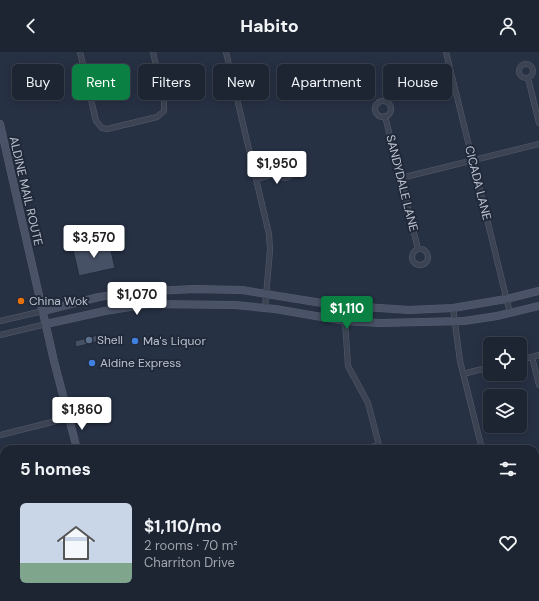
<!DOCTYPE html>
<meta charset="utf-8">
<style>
:root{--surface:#1d2533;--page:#252d3b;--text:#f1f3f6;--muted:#a0a5ac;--line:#3b424e;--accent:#0b8043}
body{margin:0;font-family:"DM Sans",sans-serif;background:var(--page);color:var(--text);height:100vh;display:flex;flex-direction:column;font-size:15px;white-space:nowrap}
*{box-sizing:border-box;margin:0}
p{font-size:13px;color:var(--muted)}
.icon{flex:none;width:22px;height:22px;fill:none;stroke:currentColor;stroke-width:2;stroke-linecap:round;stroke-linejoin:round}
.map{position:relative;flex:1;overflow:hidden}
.side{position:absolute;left:0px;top:393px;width:539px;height:156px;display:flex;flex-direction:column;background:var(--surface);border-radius:12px 12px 0 0;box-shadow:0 2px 10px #0003,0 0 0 1px var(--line)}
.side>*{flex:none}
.top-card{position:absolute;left:12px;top:12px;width:515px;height:36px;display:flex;gap:8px}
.buttons{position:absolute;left:483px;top:285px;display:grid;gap:8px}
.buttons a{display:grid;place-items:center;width:44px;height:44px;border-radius:6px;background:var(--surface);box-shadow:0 2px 10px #0003,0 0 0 1px var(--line);font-size:20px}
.price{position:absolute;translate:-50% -34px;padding:0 9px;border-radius:4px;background:#fff;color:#222;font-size:13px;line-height:26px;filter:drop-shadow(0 1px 2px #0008)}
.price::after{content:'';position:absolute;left:50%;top:24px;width:12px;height:9px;margin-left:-6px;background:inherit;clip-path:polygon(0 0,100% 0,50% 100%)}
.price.active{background:var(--accent);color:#fff}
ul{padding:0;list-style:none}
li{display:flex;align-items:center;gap:12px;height:100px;padding:0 20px}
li+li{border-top:1px solid var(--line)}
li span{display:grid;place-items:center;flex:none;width:112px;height:80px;border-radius:6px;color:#555}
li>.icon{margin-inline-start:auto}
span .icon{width:48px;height:48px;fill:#fffc;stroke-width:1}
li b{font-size:17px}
h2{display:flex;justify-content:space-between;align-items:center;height:48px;padding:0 20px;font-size:17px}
.pill{padding:0 14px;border-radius:6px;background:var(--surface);box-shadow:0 2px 10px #0003,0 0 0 1px var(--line);font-size:14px;line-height:36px}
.pill.active{background:var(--accent);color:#fff}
header{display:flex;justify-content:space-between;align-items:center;height:52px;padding:0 20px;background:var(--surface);font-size:18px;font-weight:700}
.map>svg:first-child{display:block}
.green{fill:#2a4045}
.building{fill:#465166;stroke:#222b3b}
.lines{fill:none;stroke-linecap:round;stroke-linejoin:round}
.minor-casing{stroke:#555c6b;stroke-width:6}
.secondary-casing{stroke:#555c6b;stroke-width:8}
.minor{stroke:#3c4454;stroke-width:5}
.secondary{stroke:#4a5267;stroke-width:7}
.food-dot{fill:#e8710a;stroke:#202939;stroke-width:1.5}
.service-dot{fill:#5c6f8a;stroke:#202939;stroke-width:1.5}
.shop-dot{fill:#3f7fe0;stroke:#202939;stroke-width:1.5}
.labels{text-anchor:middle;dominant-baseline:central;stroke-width:4;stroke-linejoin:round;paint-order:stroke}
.street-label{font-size:12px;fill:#bac0cd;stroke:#202939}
.poi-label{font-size:12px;fill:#bac0cd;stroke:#202939;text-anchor:start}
</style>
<header><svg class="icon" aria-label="back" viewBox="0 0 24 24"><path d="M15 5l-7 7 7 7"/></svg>Habito<svg class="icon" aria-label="person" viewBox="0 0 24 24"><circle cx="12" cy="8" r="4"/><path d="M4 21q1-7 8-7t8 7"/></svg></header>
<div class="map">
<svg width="539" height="549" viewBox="0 0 539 549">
<rect width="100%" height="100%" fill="#273144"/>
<path class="green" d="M4 407V489L0 491V408Z"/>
<path class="building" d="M109 190 115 216 79 224 73 198Z
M102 282 104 288 76 295 75 289Z"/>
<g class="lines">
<g class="minor-casing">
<path id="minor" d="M80 0 96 69 102 76 107 77 157 65 164 59V49L153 0
M226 0 269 182 270 198 265 256
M446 0 510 261
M519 19a7 7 0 1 1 14 0a7 7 0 1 1-14 0Z
M528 26 539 71
M375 57a8 8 0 1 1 16 0a8 8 0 1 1-16 0Z
M385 64 418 197
M278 119a7 7 0 1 1 14 0a7 7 0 1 1-14 0Z
M401 126 539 92
M256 127 278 121
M412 205a8 8 0 1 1 16 0a8 8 0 1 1-16 0Z
M348 254 345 269 348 314 368 351 380 397
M453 256 460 309 482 397
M0 269 43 259
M0 283 46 272
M532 305 539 333
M520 308 539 303
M463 322 490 315
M0 383 68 366
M365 397 379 393
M268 545 269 549
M342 545 343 549
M417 545 418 549
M519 545 520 549"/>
</g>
<g class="secondary-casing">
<path id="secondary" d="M0 72 54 309 77 397
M43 259 99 245 132 240 195 237 242 238 334 253 409 258 453 256 506 247 539 239
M46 272 105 259 149 252 235 253 275 257 345 269 380 271 464 269 497 264 539 254
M118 545 119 549"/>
</g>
<use href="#minor" class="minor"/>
<use href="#secondary" class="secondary"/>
</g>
<circle class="food-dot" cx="21" cy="249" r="4"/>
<circle class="service-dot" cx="89" cy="288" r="4"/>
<g class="shop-dot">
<circle cx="135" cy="289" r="4"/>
<circle cx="92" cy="311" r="4"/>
</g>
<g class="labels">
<g class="street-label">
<text transform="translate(402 131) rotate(76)">SANDYDALE LANE</text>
<text transform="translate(478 131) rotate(76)">CICADA LANE</text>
<text transform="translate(26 139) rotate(77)">ALDINE MAIL ROUTE</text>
</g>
<g class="poi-label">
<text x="29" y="249">China Wok</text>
<text x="97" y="288">Shell</text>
<text x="143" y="289">Ma's Liquor</text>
<text x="100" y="311">Aldine Express</text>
</g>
</g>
</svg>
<div class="buttons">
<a><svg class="icon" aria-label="locate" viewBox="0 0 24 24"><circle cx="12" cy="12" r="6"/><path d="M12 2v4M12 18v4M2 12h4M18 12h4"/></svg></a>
<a><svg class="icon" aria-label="layers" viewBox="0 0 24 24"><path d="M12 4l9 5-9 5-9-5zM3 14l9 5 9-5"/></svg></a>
</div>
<b class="price" style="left:277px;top:133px">$1,950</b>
<b class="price" style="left:94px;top:207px">$3,570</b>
<b class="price" style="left:137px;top:264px">$1,070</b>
<b class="price active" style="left:347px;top:278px">$1,110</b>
<b class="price" style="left:82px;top:379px">$1,860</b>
<div class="top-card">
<a class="pill">Buy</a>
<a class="pill active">Rent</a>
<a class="pill">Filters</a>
<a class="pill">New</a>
<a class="pill">Apartment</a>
<a class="pill">House</a>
</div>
<section class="side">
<h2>5 homes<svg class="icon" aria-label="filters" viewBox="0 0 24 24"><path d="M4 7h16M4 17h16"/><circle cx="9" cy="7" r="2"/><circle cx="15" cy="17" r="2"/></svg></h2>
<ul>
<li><span style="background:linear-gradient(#c9d6e8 75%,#7fa58c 0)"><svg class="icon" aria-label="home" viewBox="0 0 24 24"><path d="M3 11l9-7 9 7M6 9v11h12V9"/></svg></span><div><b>$1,110/mo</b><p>2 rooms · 70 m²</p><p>Charriton Drive</p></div><svg class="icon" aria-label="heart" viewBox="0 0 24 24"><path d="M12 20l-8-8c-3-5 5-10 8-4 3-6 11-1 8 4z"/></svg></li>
</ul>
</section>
</div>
